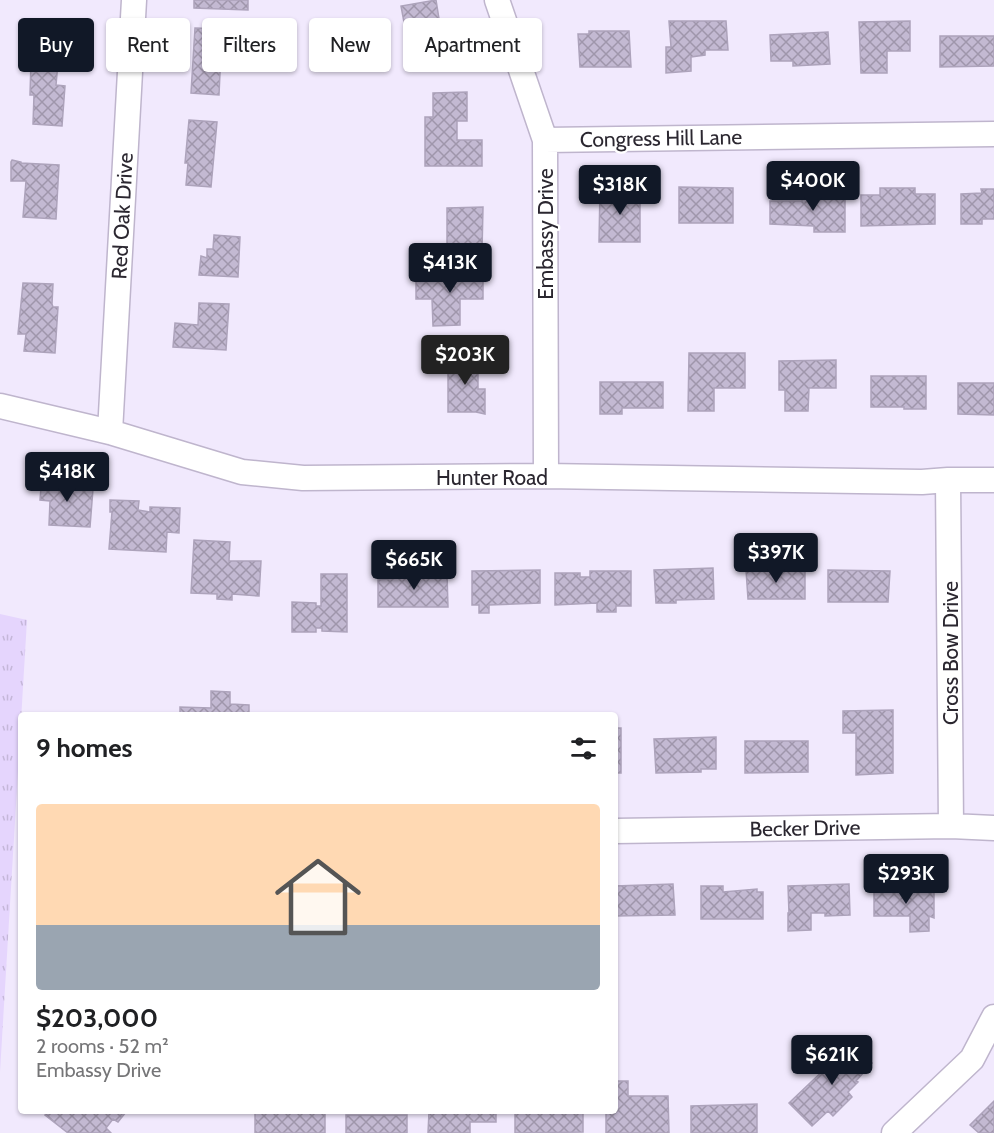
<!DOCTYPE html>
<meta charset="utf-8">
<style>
:root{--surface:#fff;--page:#f2f2f2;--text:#202124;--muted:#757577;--line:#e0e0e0;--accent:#111827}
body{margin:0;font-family:Cabin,sans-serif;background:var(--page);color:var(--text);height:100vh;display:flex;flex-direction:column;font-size:22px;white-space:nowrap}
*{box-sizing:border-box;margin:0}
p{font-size:20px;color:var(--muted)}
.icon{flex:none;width:33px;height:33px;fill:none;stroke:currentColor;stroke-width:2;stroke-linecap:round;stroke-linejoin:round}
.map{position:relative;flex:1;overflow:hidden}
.sheet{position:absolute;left:18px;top:712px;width:600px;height:402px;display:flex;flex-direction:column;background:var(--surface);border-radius:6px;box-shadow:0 2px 4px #0004}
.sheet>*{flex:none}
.top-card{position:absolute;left:18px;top:18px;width:600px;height:54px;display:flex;gap:12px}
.price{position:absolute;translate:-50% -51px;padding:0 14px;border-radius:6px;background:var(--accent);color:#fff;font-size:20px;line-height:39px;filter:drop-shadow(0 2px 3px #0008)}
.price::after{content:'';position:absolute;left:50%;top:36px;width:18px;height:14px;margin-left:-9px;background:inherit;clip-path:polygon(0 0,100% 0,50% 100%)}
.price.on{background:#222;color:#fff}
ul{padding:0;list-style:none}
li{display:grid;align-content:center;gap:12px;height:318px;padding:0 18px}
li+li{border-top:2px solid var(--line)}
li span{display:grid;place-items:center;height:186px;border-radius:6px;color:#555}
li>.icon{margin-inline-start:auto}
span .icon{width:108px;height:108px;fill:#fffc;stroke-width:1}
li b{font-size:26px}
h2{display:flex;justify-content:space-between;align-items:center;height:72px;padding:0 18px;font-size:26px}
.pill{padding:0 21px;border-radius:6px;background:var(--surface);box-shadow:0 2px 4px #0004;font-size:21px;line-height:54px}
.pill.on{background:var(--accent);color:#fff}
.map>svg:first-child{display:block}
.park{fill:url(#park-tufts)}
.building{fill:url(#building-cross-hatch);stroke:#ada3bb;stroke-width:1.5}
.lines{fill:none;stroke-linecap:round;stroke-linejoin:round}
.street-casing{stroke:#bfb5cd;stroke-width:27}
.street{stroke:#fff;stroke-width:24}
.labels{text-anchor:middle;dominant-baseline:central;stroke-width:4.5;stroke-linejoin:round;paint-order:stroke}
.street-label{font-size:21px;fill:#2b2730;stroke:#fff}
</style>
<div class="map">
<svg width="994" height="1133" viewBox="0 0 994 1133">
<defs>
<pattern id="park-tufts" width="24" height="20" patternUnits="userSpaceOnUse" patternTransform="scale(1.5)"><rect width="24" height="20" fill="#e5d5fd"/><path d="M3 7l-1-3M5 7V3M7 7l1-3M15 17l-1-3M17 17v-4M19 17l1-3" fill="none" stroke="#c5b7d9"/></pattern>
<pattern id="building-cross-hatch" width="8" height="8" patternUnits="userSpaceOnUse" patternTransform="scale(1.5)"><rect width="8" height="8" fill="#c3b9d2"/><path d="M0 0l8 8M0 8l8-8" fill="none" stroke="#9f96ab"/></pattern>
</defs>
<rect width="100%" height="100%" fill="#f1e9fd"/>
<path class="park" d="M0 614 27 620 0 1072Z"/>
<path class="building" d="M194 0H248V10L194 8Z
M436 0 444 50 410 55 401 6Z
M669 21H726L728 50H705V55L691 57V71L666 73V47H671Z
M910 21V51H887V73H861L859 22Z
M195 28 222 29 219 95 191 93Z
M589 31H629L631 67H580L578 34H589Z
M828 32 830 64 793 66V61H771L770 35Z
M940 36H994V66L940 67Z
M31 61 58 63 56 85 65 86 62 126 33 124 34 95H30Z
M467 92V121H457V140H482V166H425V117H433V93Z
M189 120 217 122 211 187 186 185 188 163H185Z
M12 160 21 162V163L59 165 56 219 23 217 26 181H11V162Z
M679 187 733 188V223H679Z
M880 188H915V194H935V224L861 226V195H880Z
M600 189 640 191V242H599Z
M814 189 845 191V232H814V226L770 224V201H802V198H814Z
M981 189H994V219H982V224H961V194L982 193Z
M483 207 482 252 447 254V208Z
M214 235 240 237 238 277 199 275 201 256 207 258V249H213Z
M461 268V274L483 273V299H460V325L433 326 432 299H416V281L433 280 432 270Z
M23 283 53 284 52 304 53 307H58L55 353 24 351 26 334H18Z
M199 303 229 304 226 350 173 347 175 323 198 325Z
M689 353H745V388H714V411H688Z
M448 357H478V389H485V414L476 412H448Z
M836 360V388H809L808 411H785V390H779V361Z
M871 376H926V409H904V407H871Z
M600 382H663V408H622V414H600Z
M958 383H994V415L958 414Z
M42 476 65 478V488L93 489 90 527 49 525 50 501 40 500Z
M110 500 139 501 138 510 150 512V507L180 508 179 533 167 532 166 552 109 549 112 512H110Z
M194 540 230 542 229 561H261L259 596 232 594V600L217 599V594L191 593Z
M713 568 714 599 676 600V603H656L654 570Z
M805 568V599H748L746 570Z
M540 570V603L489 605V613H479V605H472V571Z
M828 570 890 571 888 602H828Z
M590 571H631V606H616V612H597V603L555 605V573H580V577H590Z
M447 573 448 607H378V580L398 578V574Z
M321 574H347V632L322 631V628H316V632H292V602L316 603V606H321Z
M211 691 230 692V704L249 705V716H180V707L211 708Z
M893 710V773L856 775V733H843V711Z
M615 728H621V773H615Z
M716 737V769H701V772L656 773 654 739Z
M745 741H808V772L745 773Z
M673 884 675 915 615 916V886Z
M849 884 850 915 825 916V913H811V930L788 931V913H789L788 886Z
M904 884H924V889H934V918L929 916V931L910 932V916H874V887L904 889Z
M701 886H723V892L757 889V892H763V919H701Z
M852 1043 872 1063 856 1081 858 1082 848 1092 852 1097 833 1116 828 1111 812 1126 789 1103Z
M615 1081H628V1096H668L669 1133H606V1112H615Z
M994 1101V1133H979L970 1125Z
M757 1104V1133H691V1106Z
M47 1112H126L118 1122 113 1119 106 1128 111 1133H68L45 1115Z
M255 1112H325V1133H255Z
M429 1112H496V1122H470V1133H428Z
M515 1112H583V1132L515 1133Z
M346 1115H407V1133H346Z"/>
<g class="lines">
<g class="street-casing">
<path id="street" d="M497 0 545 140 546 476
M545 140 994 134
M0 406 110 432 242 472 303 478 546 476 922 482 948 480H994
M110 432 134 0
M948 480 951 826
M615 831 951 826 994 828
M894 1133 972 1059 994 1017"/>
</g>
<use href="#street" class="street"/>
</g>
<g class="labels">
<g class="street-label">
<text transform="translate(661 138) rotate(-1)">Congress Hill Lane</text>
<text transform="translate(122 216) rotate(-87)">Red Oak Drive</text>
<text transform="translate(545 234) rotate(-90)">Embassy Drive</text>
<text x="492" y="477">Hunter Road</text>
<text transform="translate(950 653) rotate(-90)">Cross Bow Drive</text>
<text transform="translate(805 828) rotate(-1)">Becker Drive</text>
</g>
</g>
</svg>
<b class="price" style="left:813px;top:212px">$400K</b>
<b class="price" style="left:620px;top:216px">$318K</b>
<b class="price" style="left:450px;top:294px">$413K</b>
<b class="price on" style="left:465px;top:386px">$203K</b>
<b class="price" style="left:67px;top:503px">$418K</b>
<b class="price" style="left:776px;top:584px">$397K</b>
<b class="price" style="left:414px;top:591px">$665K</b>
<b class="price" style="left:906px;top:905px">$293K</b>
<b class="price" style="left:832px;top:1086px">$621K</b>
<div class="top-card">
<a class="pill on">Buy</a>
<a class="pill">Rent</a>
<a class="pill">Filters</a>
<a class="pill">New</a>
<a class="pill">Apartment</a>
</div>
<section class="sheet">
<h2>9 homes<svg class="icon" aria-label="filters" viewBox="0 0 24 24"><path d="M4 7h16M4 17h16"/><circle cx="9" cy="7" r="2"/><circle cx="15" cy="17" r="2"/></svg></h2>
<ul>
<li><span style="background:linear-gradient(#ffd9b3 65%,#9aa5b1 0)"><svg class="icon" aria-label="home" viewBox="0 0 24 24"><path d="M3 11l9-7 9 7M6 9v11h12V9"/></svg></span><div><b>$203,000</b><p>2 rooms · 52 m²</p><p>Embassy Drive</p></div></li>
</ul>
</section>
</div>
